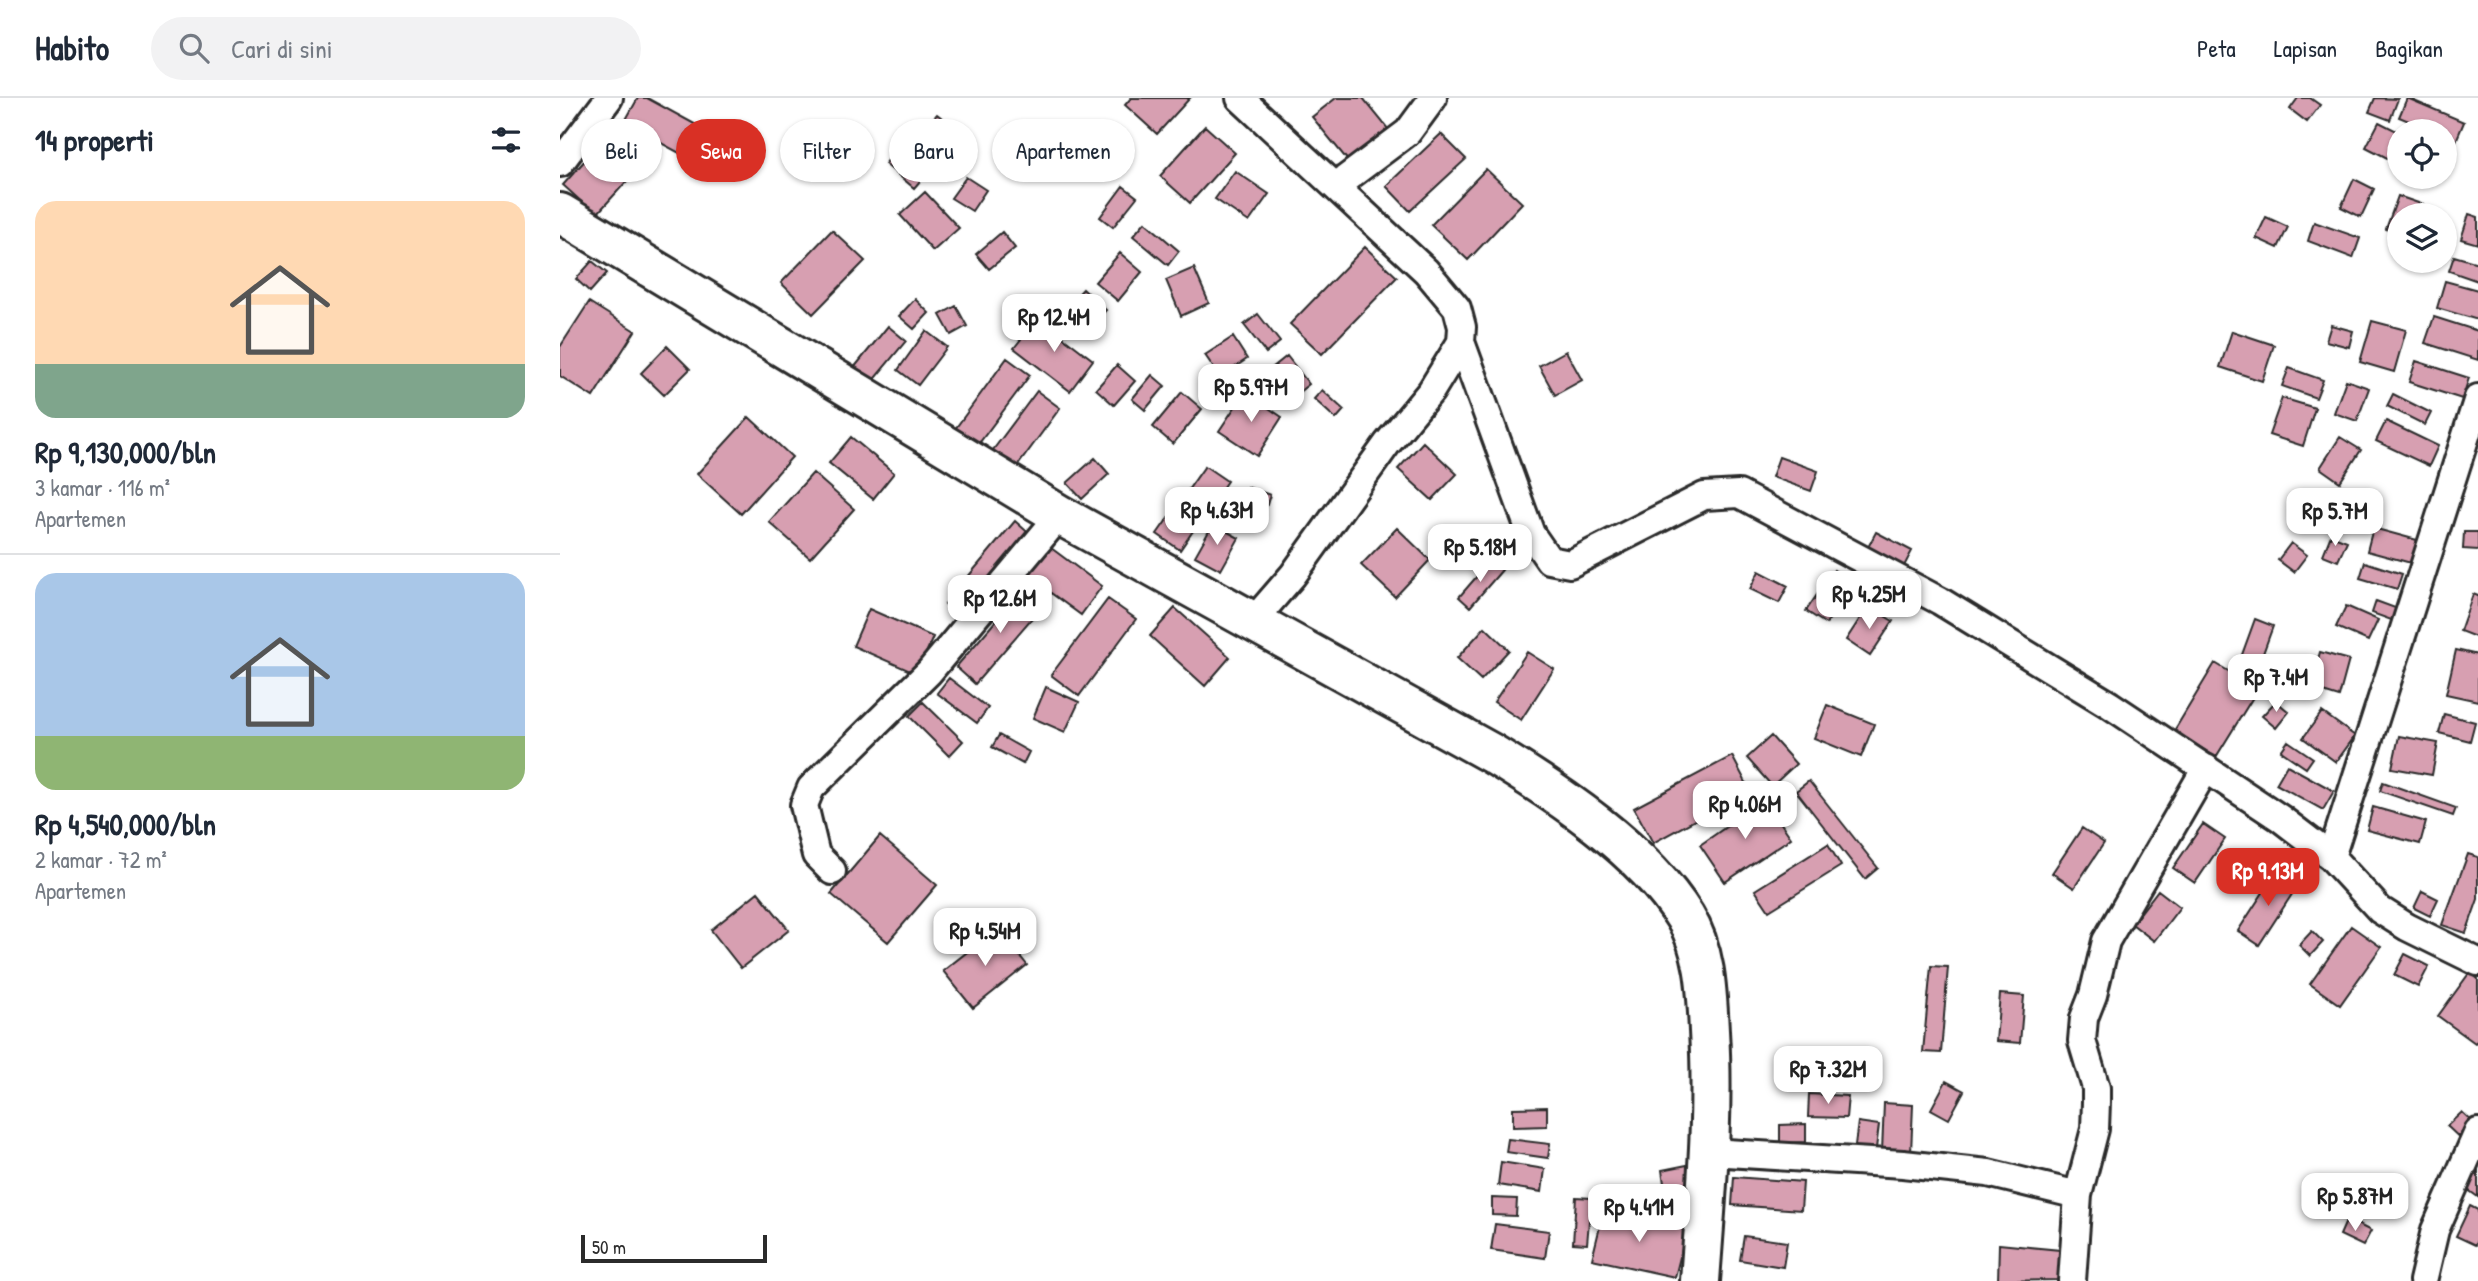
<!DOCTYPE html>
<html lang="id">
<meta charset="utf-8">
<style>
:root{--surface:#fff;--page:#f2f2f3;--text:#1f2937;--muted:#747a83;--line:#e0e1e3;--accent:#d93025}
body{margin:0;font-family:"Patrick Hand",sans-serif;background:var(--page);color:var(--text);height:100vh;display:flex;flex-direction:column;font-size:26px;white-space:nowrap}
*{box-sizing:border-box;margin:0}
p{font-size:23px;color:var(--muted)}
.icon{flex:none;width:38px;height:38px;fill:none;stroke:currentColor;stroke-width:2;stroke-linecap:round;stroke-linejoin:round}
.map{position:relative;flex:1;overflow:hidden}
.drawer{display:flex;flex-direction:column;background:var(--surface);width:560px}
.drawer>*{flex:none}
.guide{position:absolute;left:21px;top:21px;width:665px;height:63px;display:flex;gap:14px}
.buttons{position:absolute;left:1827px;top:21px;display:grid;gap:14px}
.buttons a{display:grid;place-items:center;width:70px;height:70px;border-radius:50%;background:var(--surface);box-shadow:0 2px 5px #0004;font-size:35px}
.scale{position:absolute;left:21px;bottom:18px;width:186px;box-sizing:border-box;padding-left:7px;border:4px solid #2b2b2b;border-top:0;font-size:19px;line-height:24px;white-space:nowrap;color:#2b2b2b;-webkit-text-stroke:5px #fff;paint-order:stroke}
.price{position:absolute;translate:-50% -60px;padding:0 16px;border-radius:14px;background:#fff;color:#222;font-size:23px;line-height:46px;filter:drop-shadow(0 2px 4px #0008)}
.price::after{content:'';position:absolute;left:50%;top:42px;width:21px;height:16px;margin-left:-10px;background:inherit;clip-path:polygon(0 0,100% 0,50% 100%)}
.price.current{background:var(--accent);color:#fff}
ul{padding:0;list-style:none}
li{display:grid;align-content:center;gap:14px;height:371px;padding:0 35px}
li+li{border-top:2px solid var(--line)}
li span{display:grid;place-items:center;height:217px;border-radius:21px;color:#555}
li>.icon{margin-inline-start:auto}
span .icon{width:126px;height:126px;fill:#fffc;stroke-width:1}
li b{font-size:30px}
h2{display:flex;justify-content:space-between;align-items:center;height:84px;padding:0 35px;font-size:30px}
.pill{padding:0 24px;border-radius:32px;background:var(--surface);box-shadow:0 2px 5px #0004;font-size:24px;line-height:63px}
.pill.current{background:var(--accent);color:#fff}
header{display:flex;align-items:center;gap:42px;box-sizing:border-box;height:98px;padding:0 35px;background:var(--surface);border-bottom:2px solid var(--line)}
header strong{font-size:33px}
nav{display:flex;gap:38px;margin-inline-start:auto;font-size:24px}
.search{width:490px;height:63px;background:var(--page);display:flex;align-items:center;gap:18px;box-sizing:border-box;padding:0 24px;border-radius:38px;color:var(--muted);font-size:26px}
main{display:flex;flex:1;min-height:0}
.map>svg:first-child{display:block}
.building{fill:#d79fb1;stroke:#2b2b2b;stroke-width:2}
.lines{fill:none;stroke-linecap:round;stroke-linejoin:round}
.minor-casing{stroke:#2b2b2b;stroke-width:32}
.trunk-casing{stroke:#2b2b2b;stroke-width:44}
.minor{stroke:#fff;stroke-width:26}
.trunk{stroke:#fff;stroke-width:38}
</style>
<header>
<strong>Habito</strong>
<div class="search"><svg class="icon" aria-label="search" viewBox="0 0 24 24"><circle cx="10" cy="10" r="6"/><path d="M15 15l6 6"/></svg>Cari di sini</div>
<nav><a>Peta</a><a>Lapisan</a><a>Bagikan</a></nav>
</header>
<main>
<section class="drawer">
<h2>14 properti<svg class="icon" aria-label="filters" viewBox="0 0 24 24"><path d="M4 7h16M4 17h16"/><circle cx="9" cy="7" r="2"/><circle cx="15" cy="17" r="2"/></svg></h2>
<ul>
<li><span style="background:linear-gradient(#ffd9b3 75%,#7fa58c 0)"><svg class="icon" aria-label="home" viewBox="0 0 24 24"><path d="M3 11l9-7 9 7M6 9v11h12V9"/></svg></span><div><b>Rp 9,130,000/bln</b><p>3 kamar · 116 m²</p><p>Apartemen</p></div></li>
<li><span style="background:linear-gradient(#a9c7e8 75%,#8fb573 0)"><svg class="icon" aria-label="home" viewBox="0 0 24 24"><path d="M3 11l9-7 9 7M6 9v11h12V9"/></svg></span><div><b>Rp 4,540,000/bln</b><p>2 kamar · 72 m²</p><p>Apartemen</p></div></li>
</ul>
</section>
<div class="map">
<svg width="1918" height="1183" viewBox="0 0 1918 1183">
<rect width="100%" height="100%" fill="#fff"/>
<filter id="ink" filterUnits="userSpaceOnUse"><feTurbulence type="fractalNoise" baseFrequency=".0143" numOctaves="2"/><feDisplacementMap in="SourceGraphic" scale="14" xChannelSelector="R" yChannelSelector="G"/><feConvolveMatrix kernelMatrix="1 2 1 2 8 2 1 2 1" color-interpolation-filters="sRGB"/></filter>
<g filter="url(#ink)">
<path class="building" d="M78 0H87L151 35 136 64 64 25Z
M571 0H630L597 36 565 7Z
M776 0H803L829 32 789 64 752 19Z
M1738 0H1750L1760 7 1747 24 1730 11Z
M1815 0 1838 1 1830 22 1809 14Z
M1847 0 1904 24 1896 43 1885 38V33H1873L1839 19Z
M377 16 401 35 394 43 370 24Z
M1819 24 1839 34V66L1806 49Z
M645 28 675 55 630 105 600 78Z
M52 32 86 62 36 117 3 87Z
M352 35 380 60 354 90 325 66Z
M881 36 906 61 850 113 826 88Z
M926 71 962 105 908 162 871 127Z
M675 73 709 96 689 124 655 101Z
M406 79 426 92 412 113 391 100Z
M1794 81 1814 91 1801 119 1781 109Z
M563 88 577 99 553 129 540 119Z
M365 94 399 130 373 153 340 117Z
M1838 98 1864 107 1861 117H1839V136L1826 131Z
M1909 116 1918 119V146L1901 141Z
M1706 119 1728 129 1718 150 1696 140Z
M585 124 619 153 608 167 573 138Z
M1754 124 1800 140 1793 160 1748 143Z
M272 132 305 163 253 216 221 185Z
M442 134 455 150 429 171 416 156Z
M805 149 837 179 762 256 730 226Z
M560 155 582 174 558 203 535 184Z
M1894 158 1918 165V183L1889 173Z
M32 163 47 175 30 194 16 181Z
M634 170 649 205 621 218 606 182Z
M1885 183 1918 192V222L1877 210Z
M523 191 546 212 524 236 501 215Z
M355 201 369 215 354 231 339 218Z
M29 204 75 233 33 299 0 278V249Z
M396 208 407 228 391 237 380 217Z
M698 216 720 244 706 255 684 227Z
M1874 219 1918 233V262L1865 245Z
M478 220 533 262 510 293 454 250Z
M1812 223 1846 232 1834 274 1800 264Z
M1771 227 1793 233 1789 249 1766 243Z
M328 228 346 243 306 291 289 276Z
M366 233 387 249 358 287 338 272Z
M1672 233 1714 247 1702 283 1660 269Z
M673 239 687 261 660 279 645 257Z
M107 248 130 271 104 297 81 275Z
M1006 253 1022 282 995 297 979 268Z
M727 258 749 286 729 302 707 274Z
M447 260 470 277 417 348 395 331Z
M1856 263 1909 280 1902 301 1849 284Z
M557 267 575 283 554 307 536 291Z
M1729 270 1763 282 1756 300 1722 288Z
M592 277 605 288 585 312 572 301Z
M1786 282 1809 290 1797 323 1774 315Z
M762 292 784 312 776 321 754 301Z
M477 293 500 310 456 370 433 352Z
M622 294 642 311 613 346 593 329Z
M685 294 722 319 697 358 659 333Z
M1833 296 1871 315 1865 327 1827 308Z
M1722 300 1755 310 1743 348 1709 337Z
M189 319 232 359 181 416 137 376Z
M1826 323 1878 348 1869 368 1816 343Z
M291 339 334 375 313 401 269 365Z
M1780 339 1801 352 1780 384 1760 370Z
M863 344 897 376 872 402 838 371Z
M1219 359 1258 373 1251 393 1212 379Z
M535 360 549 376 522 401 507 385Z
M645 368 667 383 620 452 597 436Z
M253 375 294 411 250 460 209 424Z
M687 389 710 397 701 426 677 418Z
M455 423 473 439 403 522 385 506Z
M653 426 679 440 661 472 635 458Z
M837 430 870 462 835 499 801 467Z
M1813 430 1857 442 1851 465 1807 453Z
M1316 434 1352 453 1342 472 1306 453Z
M1904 434H1918V452L1903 451Z
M1771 437 1787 443 1778 463 1763 457Z
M1731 445 1747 457 1734 474 1718 462Z
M487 447 542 488 521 517 465 476Z
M931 462 942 472 910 509 899 499Z
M1805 464 1842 476 1837 491 1800 480Z
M1274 472 1294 486 1266 526 1246 513Z
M1199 473 1228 488 1219 505 1190 491Z
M465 489 485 505 415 586 396 569Z
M1913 496 1918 498V540L1900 533Z
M548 501 576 521 519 598 491 577Z
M1816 503 1838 511 1834 523 1812 515Z
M1308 508 1333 523 1310 558 1286 542Z
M1786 508 1818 522 1808 543 1776 529Z
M615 510 670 559 645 588 590 538Z
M309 511 373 539 357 576 293 548Z
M1695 521 1713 528 1697 572 1679 565Z
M925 529 949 552 921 582 897 560Z
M1896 552 1918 557V603L1886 596Z
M967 554 994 571 961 622 934 604Z
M1760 554 1789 562 1779 599 1750 590Z
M1655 565 1698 591 1656 659 1614 633Z
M389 580 428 610 417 625 377 595Z
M486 589 519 604 505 634 473 620Z
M1716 603 1729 614 1716 630 1702 618Z
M363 604 403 643 389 658 349 618Z
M1267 607 1314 626 1301 659 1254 640Z
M1762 614 1795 638 1776 664 1743 640Z
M1884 616 1915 624 1910 643 1879 635Z
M439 637 469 654 463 666 432 649Z
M1211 638 1236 666 1212 688 1187 660Z
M1839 638 1878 645 1872 677 1832 670Z
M1728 643 1753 660 1746 670 1721 653Z
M1172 658 1190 692 1093 745 1074 710Z
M1727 667 1774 693 1763 712 1716 686Z
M1249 683 1318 770 1305 781 1236 693Z
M1823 684 1896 710 1893 718 1820 693Z
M1205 702 1231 740 1165 784 1140 747Z
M1813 709 1866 724 1860 746 1807 732Z
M1643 726 1665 741 1635 785 1613 770Z
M1522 730 1544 745 1514 790 1492 775Z
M320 738 377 787 328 844 271 796Z
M1268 746 1281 768 1209 813 1195 792Z
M1908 756 1918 759V801L1906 835 1882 827Z
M1717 773 1738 787 1699 847 1678 833Z
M1598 792 1620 809 1594 843 1572 826Z
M1862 793 1878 801 1870 818 1854 810Z
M198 794 229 832 181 870 151 832Z
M1791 828 1821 849 1780 907 1750 886Z
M438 830 467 867 413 910 383 873Z
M1752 833 1763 844 1750 858 1739 847Z
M1845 856 1869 868 1858 889 1834 877Z
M1371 868 1388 869 1381 955 1363 954Z
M1910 874 1918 881V942L1915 945 1878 918Z
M1440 896 1464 898 1460 945 1436 943Z
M1386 983 1404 993 1389 1021 1371 1011Z
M1249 996 1288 998 1286 1020 1248 1019Z
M1324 1005 1353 1007 1351 1055 1322 1054Z
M987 1009V1028L953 1029V1010Z
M1902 1014 1918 1029 1905 1045 1887 1028Z
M1298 1024 1319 1027 1315 1058 1294 1055Z
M1246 1026V1044L1220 1045V1027Z
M948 1041 990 1046 988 1060 946 1054Z
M941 1064 985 1071 982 1094 938 1087Z
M1127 1067 1132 1094 1106 1099 1102 1072Z
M1918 1069V1099L1904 1089Z
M1174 1079 1243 1084 1241 1112 1172 1107Z
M1016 1099 1031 1100 1027 1146 1013 1145Z
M932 1100 957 1101 956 1118 932 1117Z
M1910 1108 1918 1112V1140L1915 1147 1896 1138Z
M1044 1112 1127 1131 1115 1179 1032 1161Z
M1787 1121 1811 1133 1803 1148 1780 1137Z
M935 1126 989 1133 985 1160 931 1152Z
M1184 1138 1227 1144 1223 1169 1180 1162Z
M1439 1146 1500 1152 1499 1182 1438 1183Z"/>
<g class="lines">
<g class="minor-casing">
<path id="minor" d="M680 0 866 173 897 210 902 229 901 244 871 293 827 346 733 477 694 522
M0 65 49 0
M776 88 848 34 873 0
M901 244 971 436 989 462 1010 466 1144 398 1179 396 1380 503 1550 607 1720 720 1771 759 1820 812 1847 829 1918 864
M1771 759 1918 300
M272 773 256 757 244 707 251 690 369 574 500 417
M1150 1054 1343 1066 1428 1075 1518 1097
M1512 1183 1518 1097 1535 1031 1536 1004V990L1522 943 1524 920 1533 897 1546 843 1646 670
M1863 1183 1875 1132 1918 1034"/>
</g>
<g class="trunk-casing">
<path id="trunk" d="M0 115 500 417 931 655C997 695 1084 752 1125 819 1146 853 1147 894 1149 933 1154 1017 1146 1099 1140 1183"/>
</g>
<use href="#minor" class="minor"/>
<use href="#trunk" class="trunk"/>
</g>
</g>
</svg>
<div class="buttons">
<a><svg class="icon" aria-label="locate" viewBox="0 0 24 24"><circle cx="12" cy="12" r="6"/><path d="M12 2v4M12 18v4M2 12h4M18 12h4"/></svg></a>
<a><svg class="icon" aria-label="layers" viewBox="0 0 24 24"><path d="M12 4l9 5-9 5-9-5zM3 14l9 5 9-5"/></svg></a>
</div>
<div class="scale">50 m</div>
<b class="price" style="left:494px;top:256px">Rp 12.4M</b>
<b class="price" style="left:691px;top:326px">Rp 5.97M</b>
<b class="price" style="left:657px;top:449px">Rp 4.63M</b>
<b class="price" style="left:1775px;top:450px">Rp 5.7M</b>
<b class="price" style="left:920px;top:486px">Rp 5.18M</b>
<b class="price" style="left:1309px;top:533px">Rp 4.25M</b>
<b class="price" style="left:440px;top:537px">Rp 12.6M</b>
<b class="price" style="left:1716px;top:616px">Rp 7.4M</b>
<b class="price" style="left:1185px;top:743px">Rp 4.06M</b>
<b class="price current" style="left:1708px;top:810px">Rp 9.13M</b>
<b class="price" style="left:425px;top:870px">Rp 4.54M</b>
<b class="price" style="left:1268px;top:1008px">Rp 7.32M</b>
<b class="price" style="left:1795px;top:1135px">Rp 5.87M</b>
<b class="price" style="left:1079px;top:1146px">Rp 4.41M</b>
<div class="guide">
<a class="pill">Beli</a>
<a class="pill current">Sewa</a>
<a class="pill">Filter</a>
<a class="pill">Baru</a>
<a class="pill">Apartemen</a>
</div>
</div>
</main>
